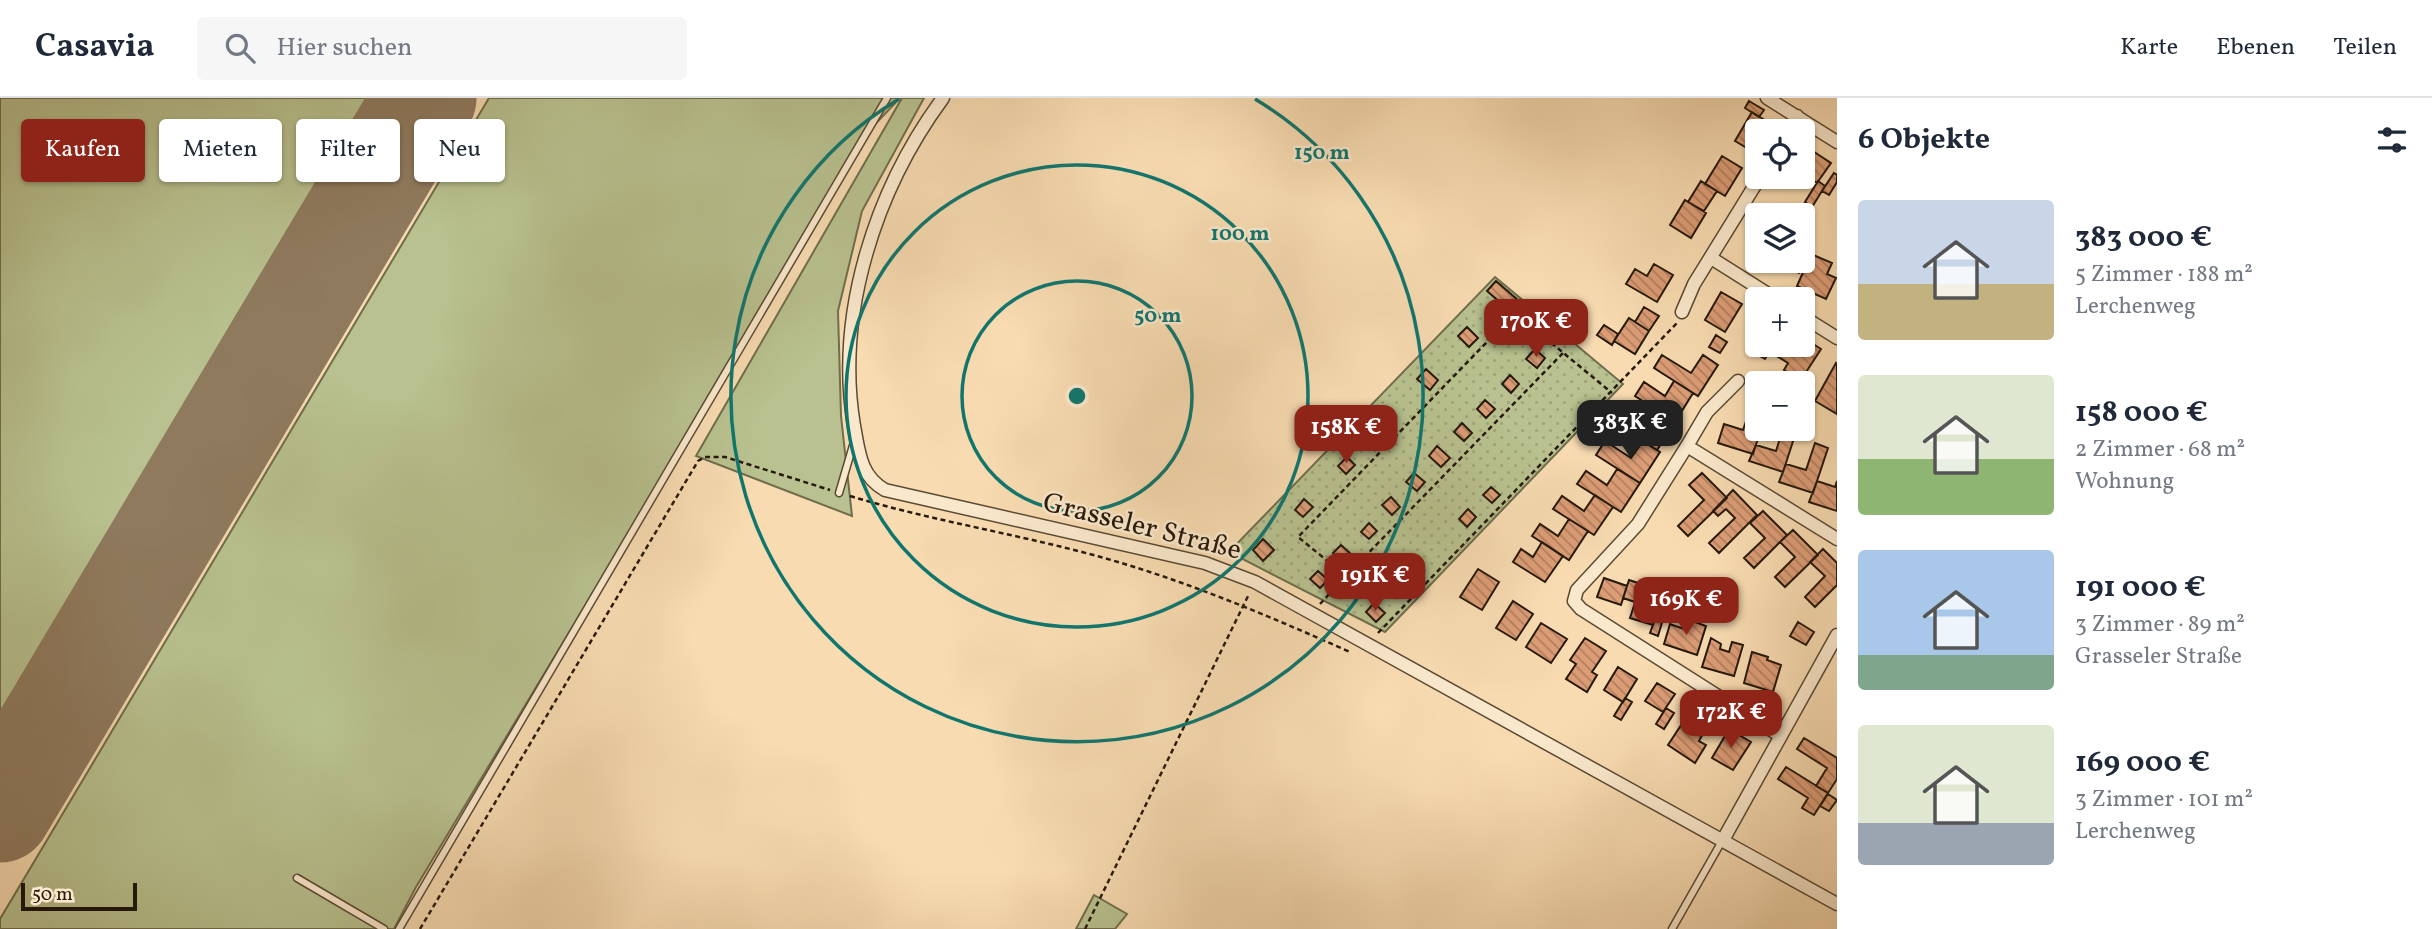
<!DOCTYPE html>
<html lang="de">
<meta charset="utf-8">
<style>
:root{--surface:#fff;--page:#f6f6f7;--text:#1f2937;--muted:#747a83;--line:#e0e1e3;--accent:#8f2418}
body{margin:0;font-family:Vollkorn,serif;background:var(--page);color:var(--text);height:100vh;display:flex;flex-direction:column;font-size:26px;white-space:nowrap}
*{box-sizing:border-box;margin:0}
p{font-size:23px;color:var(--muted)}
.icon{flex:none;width:38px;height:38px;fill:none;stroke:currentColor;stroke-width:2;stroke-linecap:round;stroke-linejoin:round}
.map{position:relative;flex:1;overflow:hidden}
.panel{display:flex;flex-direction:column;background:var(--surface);width:595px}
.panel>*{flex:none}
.top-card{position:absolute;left:21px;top:21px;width:665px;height:63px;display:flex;gap:14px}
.tools{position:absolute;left:1745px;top:21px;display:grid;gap:14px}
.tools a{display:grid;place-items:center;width:70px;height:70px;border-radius:7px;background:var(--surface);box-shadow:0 2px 5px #0004;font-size:35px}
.scale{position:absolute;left:21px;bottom:18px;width:116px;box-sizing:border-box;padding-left:7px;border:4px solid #26190a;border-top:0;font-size:19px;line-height:24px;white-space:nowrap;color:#26190a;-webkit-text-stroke:5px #fae8cc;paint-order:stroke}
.price{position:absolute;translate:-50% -60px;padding:0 16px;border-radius:14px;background:var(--accent);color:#fff;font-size:23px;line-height:46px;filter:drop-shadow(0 2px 4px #0008)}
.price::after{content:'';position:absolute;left:50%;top:42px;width:21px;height:16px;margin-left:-10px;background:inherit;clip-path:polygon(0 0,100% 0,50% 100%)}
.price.active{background:#222;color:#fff}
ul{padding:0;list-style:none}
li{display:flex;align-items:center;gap:21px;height:175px;padding:0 21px}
li span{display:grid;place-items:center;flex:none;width:196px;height:140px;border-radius:7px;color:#555}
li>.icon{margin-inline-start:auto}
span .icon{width:84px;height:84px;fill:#fffc;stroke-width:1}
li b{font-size:30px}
h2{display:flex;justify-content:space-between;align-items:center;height:84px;padding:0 21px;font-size:30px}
.tag{padding:0 24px;border-radius:7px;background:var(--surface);box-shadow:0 2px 5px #0004;font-size:24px;line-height:63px}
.tag.active{background:var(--accent);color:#fff}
header{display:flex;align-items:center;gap:42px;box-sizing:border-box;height:98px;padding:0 35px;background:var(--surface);border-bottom:2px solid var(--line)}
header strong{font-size:33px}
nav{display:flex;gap:38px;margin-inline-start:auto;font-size:24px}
.search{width:490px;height:63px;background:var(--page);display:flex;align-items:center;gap:18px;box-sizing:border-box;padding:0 24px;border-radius:7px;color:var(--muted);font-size:26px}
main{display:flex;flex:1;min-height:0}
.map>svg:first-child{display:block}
.grass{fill:#b8c18f;stroke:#6f6d4c;stroke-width:2}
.garden{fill:url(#garden-dots);stroke:#6f6d4c;stroke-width:2}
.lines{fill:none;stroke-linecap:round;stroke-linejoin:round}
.runway{stroke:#8f7a5e;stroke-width:103}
.building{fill:url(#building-back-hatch);stroke:#26190a;stroke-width:2}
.service-casing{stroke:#5a4a34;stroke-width:9}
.minor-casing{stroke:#5a4a34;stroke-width:15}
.path{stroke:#26190a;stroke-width:2.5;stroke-dasharray:5 3.5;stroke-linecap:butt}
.service{stroke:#fae8cc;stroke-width:6}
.minor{stroke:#fae8cc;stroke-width:12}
.ring{fill:none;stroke:#0f766e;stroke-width:3.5}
.labels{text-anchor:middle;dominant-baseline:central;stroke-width:5;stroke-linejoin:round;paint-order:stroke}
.street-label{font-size:28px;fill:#26190a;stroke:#fae8cc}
.centre{fill:#0f766e;stroke:#fae8cc;stroke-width:3.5}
.ring-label{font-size:21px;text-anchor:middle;font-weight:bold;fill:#0f766e;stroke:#fae8cc;stroke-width:5;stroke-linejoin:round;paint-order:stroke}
</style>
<header>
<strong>Casavia</strong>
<div class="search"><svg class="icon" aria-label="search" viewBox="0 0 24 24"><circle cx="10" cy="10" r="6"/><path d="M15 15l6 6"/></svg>Hier suchen</div>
<nav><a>Karte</a><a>Ebenen</a><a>Teilen</a></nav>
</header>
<main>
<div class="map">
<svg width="1837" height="831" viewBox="0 0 1837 831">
<defs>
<pattern id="garden-dots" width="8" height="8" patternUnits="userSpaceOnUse" patternTransform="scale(1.75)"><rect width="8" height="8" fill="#b8c18f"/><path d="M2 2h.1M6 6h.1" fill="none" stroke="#9ea57a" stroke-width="1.8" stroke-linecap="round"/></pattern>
<pattern id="building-back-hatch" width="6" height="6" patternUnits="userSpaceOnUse" patternTransform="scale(1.75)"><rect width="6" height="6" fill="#dc9d76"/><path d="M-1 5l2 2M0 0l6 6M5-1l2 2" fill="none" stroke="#b27f5f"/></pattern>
</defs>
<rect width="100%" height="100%" fill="#f8dbb1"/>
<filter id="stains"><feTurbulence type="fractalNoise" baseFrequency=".00286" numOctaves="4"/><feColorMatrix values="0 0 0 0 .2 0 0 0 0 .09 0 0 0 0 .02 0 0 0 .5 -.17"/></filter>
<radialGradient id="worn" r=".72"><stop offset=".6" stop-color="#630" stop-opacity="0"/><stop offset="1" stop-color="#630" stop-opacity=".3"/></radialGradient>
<path class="grass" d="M0 0H367L0 615Z
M489 0H900L861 41 600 483 416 789 394 831H0V821Z
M902 0H924L862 113 838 213 841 318 852 418 696 358Z
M1094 797 1127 816 1115 831H1076Z"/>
<path class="garden" d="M1495 179 1623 286 1385 534 1229 454Z"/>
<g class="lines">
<path class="runway" d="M0 713 425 0"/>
</g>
<path class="building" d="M1749 3 1764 12 1759 19 1745 10Z
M1752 14 1774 28 1771 33H1757V56L1735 43Z
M1802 46 1831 65 1817 85 1802 76Z
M1722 58 1742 70 1725 98 1705 86Z
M1834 75 1837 77V84L1829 97 1822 93Z
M1701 83 1717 93 1704 113 1688 104Z
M1818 83 1825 88 1812 109 1805 104Z
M1685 102 1706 115 1691 140 1670 127Z
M1802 148 1809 151 1799 175 1791 171 1795 163H1802Z
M1811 156 1832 165 1827 176 1836 180 1826 201 1797 188Z
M1654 166 1673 177 1657 204 1626 186 1635 171 1647 178Z
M1496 183 1519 203 1510 213 1487 193Z
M1721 194 1742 206 1725 234 1705 222Z
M1644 209 1659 218 1649 233 1635 224Z
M1629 220 1649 233 1635 256 1614 243Z
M1604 227 1618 236 1612 247 1597 237Z
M1467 229 1478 240 1469 249 1458 238Z
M1757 229V247H1773L1765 261 1746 250Z
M1716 237 1727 244 1720 255 1709 249Z
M1802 239 1821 251 1801 282 1784 272 1788 265 1775 257 1782 247H1802Z
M1535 251 1545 260 1537 270 1526 261Z
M1662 257 1691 275 1703 257 1718 267 1698 298 1654 270Z
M1836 265 1837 266V316L1815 303Z
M1426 271 1438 282 1430 292 1417 281Z
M1510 277 1519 286 1511 295 1502 286Z
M1674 283 1693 295 1675 324 1635 298 1644 284 1665 298Z
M1485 302 1495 311 1486 320 1477 311Z
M1752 306 1757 308V331H1761L1753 356 1718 345 1724 326 1743 332Z
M1384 314 1396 325 1388 334 1377 322Z
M1659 314 1675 324 1657 352 1619 328 1626 316 1648 331Z
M1462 325 1472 335 1464 343 1454 334Z
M1783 331H1797L1783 374 1749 363 1756 347 1776 353Z
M1605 343 1631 360 1643 343 1660 354 1640 385 1596 357Z
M1815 345 1828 350 1813 395 1779 384 1786 366 1806 372Z
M1437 348 1450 360 1441 369 1429 358Z
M1347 359 1355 367 1346 376 1338 368Z
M1617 371 1640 385 1621 414 1577 386 1586 373 1607 387Z
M1414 375 1425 384 1417 393 1406 384Z
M1702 375 1727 400 1688 438 1678 428 1704 402 1689 387Z
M1817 383 1835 389 1837 383V413L1809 404Z
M1491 389 1500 397 1492 405 1483 397Z
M1733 392 1757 417 1719 455 1709 445 1735 420 1726 411 1718 418 1713 413Z
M1595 397 1613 409 1594 437 1553 411 1562 398 1584 413Z
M1391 399 1400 409 1392 417 1382 407Z
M1304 401 1313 409 1303 419 1295 412Z
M1468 411 1476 419 1467 429 1459 421Z
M1763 413 1787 437 1754 470 1744 460 1765 440 1750 425Z
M1569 421 1588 433 1569 462 1532 438 1540 426 1558 438Z
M1369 425 1377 433 1369 441 1361 434Z
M1793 432 1818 457 1785 489 1775 479 1795 459 1780 444Z
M1263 441 1274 452 1263 463 1253 452Z
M1542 444 1563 458 1545 484 1513 464 1521 451 1533 459Z
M1341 447 1352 457 1344 465 1333 455Z
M1823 451 1837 465V487L1815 509 1805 499 1825 478 1810 464Z
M1478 471 1499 484 1482 512 1460 499Z
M1318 473 1328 482 1320 490 1310 481Z
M1604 480 1627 488 1621 507 1597 499Z
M1629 482 1641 486 1635 504 1623 500Z
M1397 483 1407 491 1400 500 1390 491Z
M1640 489 1663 497 1653 527 1630 520Z
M1513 503 1533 516 1516 542 1496 530Z
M1374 505 1385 515 1376 524 1366 514Z
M1657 516 1664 518 1658 538 1650 535Z
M1687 521 1706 528 1697 557 1664 546 1670 526 1684 531Z
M1798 524 1814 534 1806 547 1790 538Z
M1541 525 1567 541 1551 565 1526 549Z
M1585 540 1606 553 1592 574 1597 577 1587 594 1566 581 1576 566 1570 562Z
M1711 540 1721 546 1720 551 1729 554 1732 544 1743 547 1734 578 1702 569Z
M1752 554 1768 559 1767 562 1781 567 1773 594 1744 585Z
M1618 569 1637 581 1623 604 1604 592Z
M1657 585 1675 596 1663 614 1645 603Z
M1625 600 1632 604 1621 622 1614 618Z
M1666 610 1674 615 1664 631 1656 626Z
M1687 618 1706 630 1699 643 1706 647 1695 665 1668 647Z
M1729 631 1751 644 1733 672 1712 660Z
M1804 640 1837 660V681L1828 695 1816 688 1827 670 1797 651Z
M1786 669 1828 695 1814 717 1802 710 1808 700 1778 681Z
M1828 696 1837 702 1829 713 1820 708Z"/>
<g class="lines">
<g class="service-casing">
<path id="service" d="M839 395 854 344
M297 780 384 831
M399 831 887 0
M1672 831 1722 743"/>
</g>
<g class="minor-casing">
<path id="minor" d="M943 0C876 91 835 215 854 328 859 354 860 378 885 392L1205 465 1255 484 1837 806
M1767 0 1837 44
M1788 33 1797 18
M1711 160 1776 201
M1682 214 1694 186 1760 79
M1802 218 1837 240
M1687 348 1707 314 1738 283
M1779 637 1581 511 1574 503 1577 492 1638 426 1687 348 1837 441
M1723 742 1837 537"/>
</g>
<path class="path" d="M850 398C926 421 1005 434 1082 454 1175 478 1262 515 1350 554
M1346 478 1563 255
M1320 506 1346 478 1298 439 1515 215 1612 295
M1378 535 1677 225
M420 831 698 363 705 359H725L830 392
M1085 831 1249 496"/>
<use href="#service" class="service"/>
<use href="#minor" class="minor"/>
</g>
<g class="ring">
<circle cx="1077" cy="298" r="115"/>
<circle cx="1077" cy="298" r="231"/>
<path d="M1255 1A346 346 0 1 1 899 1"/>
</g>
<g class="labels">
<g class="street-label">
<text transform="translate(1142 429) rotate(14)">Grasseler Straße</text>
</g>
</g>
<circle cx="1077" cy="298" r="10" class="centre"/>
<g class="ring-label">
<text x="1322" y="61">150 m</text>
<text x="1240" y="142">100 m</text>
<text x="1158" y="224">50 m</text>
</g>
<rect width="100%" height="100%" filter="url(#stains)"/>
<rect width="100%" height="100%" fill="url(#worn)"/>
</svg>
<div class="tools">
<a><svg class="icon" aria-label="locate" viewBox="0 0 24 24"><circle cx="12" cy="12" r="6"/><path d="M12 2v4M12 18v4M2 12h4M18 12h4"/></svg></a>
<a><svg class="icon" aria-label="layers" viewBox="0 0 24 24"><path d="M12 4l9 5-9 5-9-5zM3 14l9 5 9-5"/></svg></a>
<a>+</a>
<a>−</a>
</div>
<div class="scale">50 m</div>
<b class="price" style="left:1536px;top:261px">170K €</b>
<b class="price active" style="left:1630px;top:362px">383K €</b>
<b class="price" style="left:1346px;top:367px">158K €</b>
<b class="price" style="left:1375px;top:515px">191K €</b>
<b class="price" style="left:1686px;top:539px">169K €</b>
<b class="price" style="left:1731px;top:652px">172K €</b>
<div class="top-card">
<a class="tag active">Kaufen</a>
<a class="tag">Mieten</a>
<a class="tag">Filter</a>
<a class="tag">Neu</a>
</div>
</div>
<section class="panel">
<h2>6 Objekte<svg class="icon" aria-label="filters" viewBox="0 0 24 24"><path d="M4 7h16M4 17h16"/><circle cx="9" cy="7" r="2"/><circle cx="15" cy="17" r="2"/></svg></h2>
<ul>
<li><span style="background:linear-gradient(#c9d6e8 60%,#c2b280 0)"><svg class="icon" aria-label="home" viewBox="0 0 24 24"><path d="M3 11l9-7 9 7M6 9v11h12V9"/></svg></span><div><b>383 000 €</b><p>5 Zimmer · 188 m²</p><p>Lerchenweg</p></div></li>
<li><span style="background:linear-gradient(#dfe7d0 60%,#8fb573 0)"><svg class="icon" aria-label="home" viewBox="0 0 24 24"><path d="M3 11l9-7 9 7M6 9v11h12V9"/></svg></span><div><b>158 000 €</b><p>2 Zimmer · 68 m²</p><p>Wohnung</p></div></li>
<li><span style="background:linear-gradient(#a9c7e8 75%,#7fa58c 0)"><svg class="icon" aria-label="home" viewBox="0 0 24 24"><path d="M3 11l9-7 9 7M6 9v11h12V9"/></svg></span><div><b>191 000 €</b><p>3 Zimmer · 89 m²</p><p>Grasseler Straße</p></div></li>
<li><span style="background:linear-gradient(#dfe7d0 70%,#9aa5b1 0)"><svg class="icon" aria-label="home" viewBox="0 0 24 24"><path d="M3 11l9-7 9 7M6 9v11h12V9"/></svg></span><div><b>169 000 €</b><p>3 Zimmer · 101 m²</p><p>Lerchenweg</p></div></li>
</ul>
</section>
</main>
